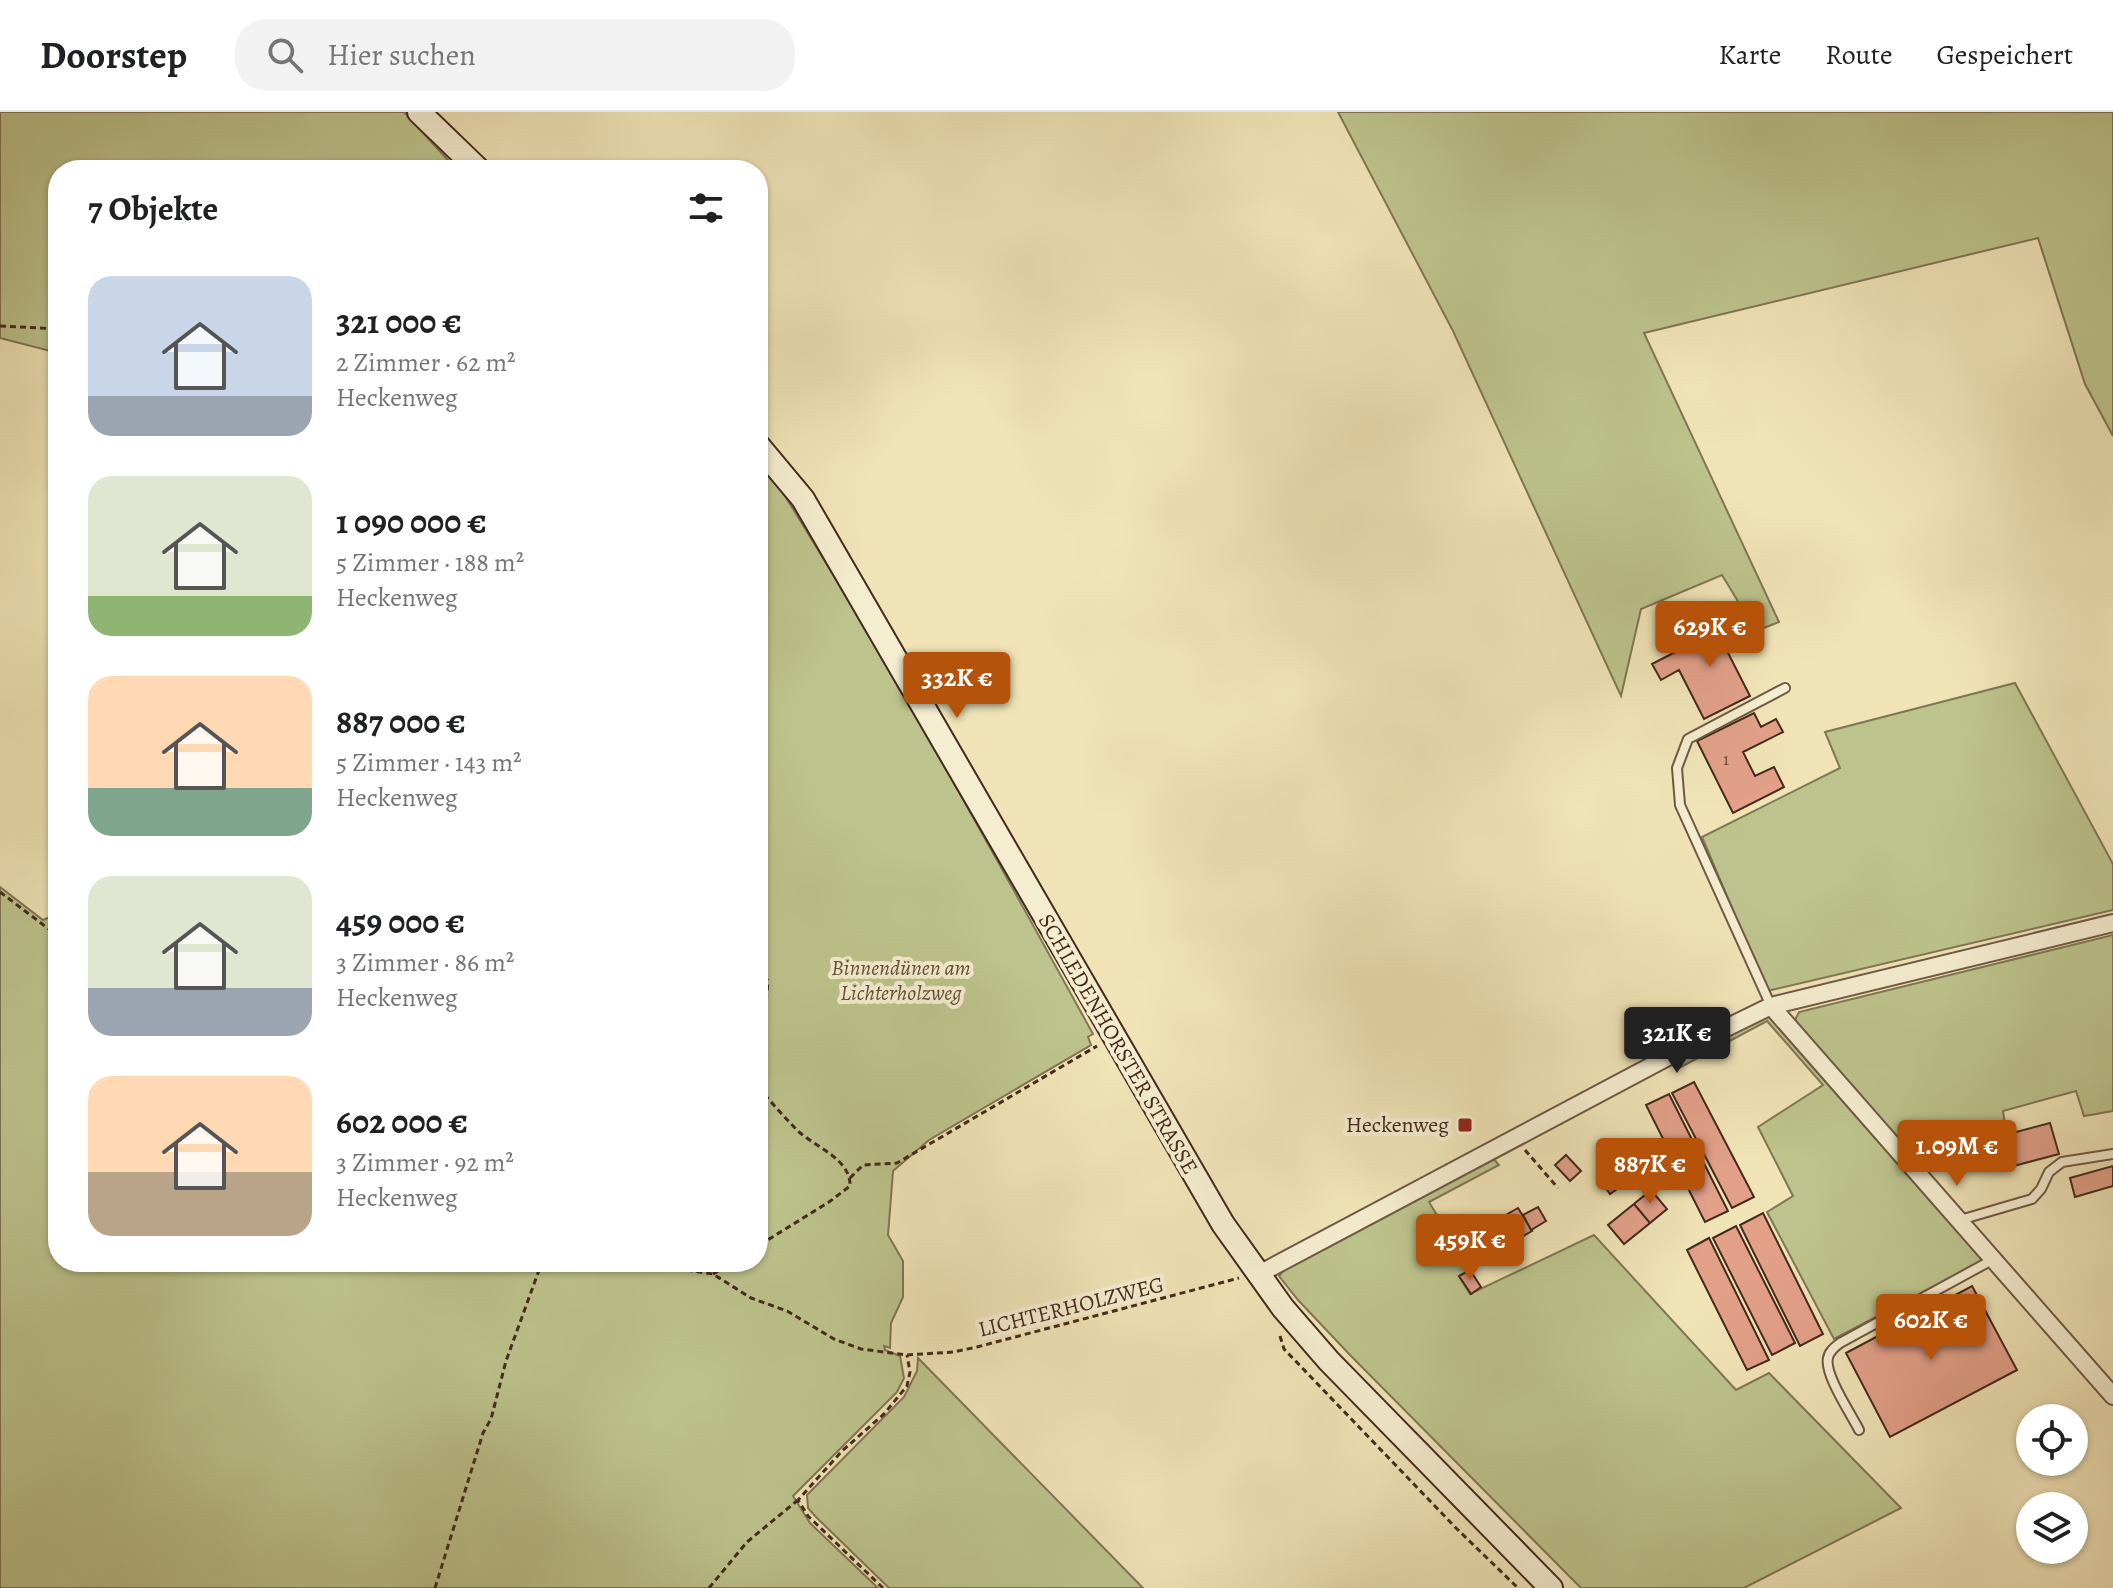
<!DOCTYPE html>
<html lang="de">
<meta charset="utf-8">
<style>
:root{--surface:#fff;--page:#f2f2f2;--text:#202124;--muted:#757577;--line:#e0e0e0;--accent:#b45309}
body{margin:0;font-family:Alegreya,serif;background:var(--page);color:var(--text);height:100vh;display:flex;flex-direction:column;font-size:30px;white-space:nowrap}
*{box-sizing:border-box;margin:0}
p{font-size:26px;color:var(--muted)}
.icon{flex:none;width:44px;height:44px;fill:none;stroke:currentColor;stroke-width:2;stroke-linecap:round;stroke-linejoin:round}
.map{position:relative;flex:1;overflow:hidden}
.drawer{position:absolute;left:48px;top:48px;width:720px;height:1112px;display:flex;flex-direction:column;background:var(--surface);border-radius:32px;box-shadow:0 2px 6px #0004}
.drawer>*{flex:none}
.fabs{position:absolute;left:2016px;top:1292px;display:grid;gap:16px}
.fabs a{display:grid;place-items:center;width:72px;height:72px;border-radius:50%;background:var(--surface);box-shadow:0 2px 6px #0004;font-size:40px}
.price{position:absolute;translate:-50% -68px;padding:0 18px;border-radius:8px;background:var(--accent);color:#fff;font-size:26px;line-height:52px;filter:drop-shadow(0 2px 4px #0008)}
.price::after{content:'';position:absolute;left:50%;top:48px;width:24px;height:18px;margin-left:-12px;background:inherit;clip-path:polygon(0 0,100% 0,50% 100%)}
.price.selected{background:#222;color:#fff}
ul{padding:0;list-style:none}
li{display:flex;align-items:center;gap:24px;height:200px;padding:0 40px}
li span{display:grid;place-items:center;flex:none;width:224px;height:160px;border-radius:24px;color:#555}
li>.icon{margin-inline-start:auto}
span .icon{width:96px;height:96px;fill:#fffc;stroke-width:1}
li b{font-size:34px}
h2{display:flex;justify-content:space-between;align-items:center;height:96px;padding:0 40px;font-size:34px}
header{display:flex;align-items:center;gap:48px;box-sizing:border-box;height:112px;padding:0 40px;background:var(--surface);border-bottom:2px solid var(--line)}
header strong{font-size:38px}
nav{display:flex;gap:44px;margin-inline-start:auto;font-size:28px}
.search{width:560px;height:72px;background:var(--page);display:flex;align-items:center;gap:20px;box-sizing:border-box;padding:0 28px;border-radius:32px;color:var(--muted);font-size:30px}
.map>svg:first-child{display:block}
.green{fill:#bdc38c;stroke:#807654;stroke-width:2}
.building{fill:#e2a089;stroke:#44291d;stroke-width:2}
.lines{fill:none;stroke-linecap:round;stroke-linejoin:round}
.lane-casing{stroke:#6f5844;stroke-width:12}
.street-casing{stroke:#6f5844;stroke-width:20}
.secondary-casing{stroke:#44291d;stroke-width:26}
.path{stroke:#44291d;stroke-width:3;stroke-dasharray:6 4;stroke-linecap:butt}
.lane{stroke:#f5edd0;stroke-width:8}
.street{stroke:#f5edd0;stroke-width:16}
.secondary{stroke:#f5edd0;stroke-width:22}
.poi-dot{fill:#8f2418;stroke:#f5edd0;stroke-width:3}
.labels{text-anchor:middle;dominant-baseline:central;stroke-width:8;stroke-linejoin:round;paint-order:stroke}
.number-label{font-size:18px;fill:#6c4738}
.park-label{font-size:22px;font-style:italic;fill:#625039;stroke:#f5edd0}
.street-label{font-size:22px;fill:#44291d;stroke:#f5edd0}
.poi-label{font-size:22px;fill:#44291d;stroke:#f5edd0;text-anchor:end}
</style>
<header>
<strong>Doorstep</strong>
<div class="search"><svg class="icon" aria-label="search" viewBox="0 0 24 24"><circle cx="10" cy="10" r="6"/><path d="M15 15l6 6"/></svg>Hier suchen</div>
<nav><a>Karte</a><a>Route</a><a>Gespeichert</a></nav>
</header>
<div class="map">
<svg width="2113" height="1476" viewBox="0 0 2113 1476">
<rect width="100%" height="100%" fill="#f0e4b7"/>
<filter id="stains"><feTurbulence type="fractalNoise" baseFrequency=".0025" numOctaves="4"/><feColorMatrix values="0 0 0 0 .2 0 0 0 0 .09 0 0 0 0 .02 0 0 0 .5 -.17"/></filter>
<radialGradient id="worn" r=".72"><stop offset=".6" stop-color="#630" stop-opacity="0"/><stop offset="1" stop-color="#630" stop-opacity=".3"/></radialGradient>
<path class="green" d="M0 0H404L457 58H58V241L0 226Z
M1338 0H2113V324L2085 272 2038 126 1644 221 1779 510 1756 519 1722 463 1641 497 1621 584 1453 219Z
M758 346 770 360C885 543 989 733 1093 922L1088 925 1091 933 929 1028 893 1059 888 1123 903 1149V1185L891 1211 890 1236 884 1234 885 1238 900 1244 904 1266 897 1280 793 1384 810 1411 878 1476H0V775L43 808 50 805 58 770V1150H758Z
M2015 571 2113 752V798L1767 879 1702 725 1840 656 1825 620Z
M2113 823V999L2084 1004 2076 979 2003 999 2005 1012 1905 1036 1794 910 1799 900Z
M1769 903 1983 1143 1980 1150 1834 1227 1767 1100 1793 1084 1758 1015 1823 973 1767 909 1679 956V946Z
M1493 1046 1499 1053 1429 1090 1470 1158 1459 1164 1470 1182 1594 1123 1736 1278 1769 1261 1901 1396 1744 1476H1581L1350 1243 1298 1188 1279 1164 1284 1158Z
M918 1246 1143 1476H889L816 1405 808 1396 807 1383 904 1285 917 1259Z"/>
<path class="building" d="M1743 505 1751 521 1725 535 1750 584 1704 607 1679 558 1661 568 1652 552Z
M1754 601 1761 615 1776 607 1783 620 1743 640 1755 664 1774 655 1784 675 1733 701 1697 629Z
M1694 970 1754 1085 1732 1096 1672 981Z
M1669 982 1728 1099 1705 1110 1646 993Z
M2050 1011 2059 1042 2006 1056 1997 1025Z
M1566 1043 1581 1059 1570 1069 1555 1053Z
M2113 1054V1074L2075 1085 2070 1066Z
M1624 1057 1631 1067 1610 1082 1603 1072Z
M1651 1078 1667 1097 1650 1111 1634 1092Z
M1634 1092 1650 1111 1624 1132 1608 1113Z
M1538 1095 1546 1109 1531 1118 1523 1103Z
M1518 1096 1532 1119 1498 1139 1483 1116Z
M1763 1101 1823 1222 1800 1234 1740 1113Z
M1736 1114 1795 1231 1772 1243 1713 1126Z
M1709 1126 1769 1248 1747 1258 1687 1138Z
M1470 1158 1481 1175 1471 1182 1459 1164Z
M1972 1174 2017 1258 1890 1325 1846 1241Z"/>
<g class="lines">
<g class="lane-casing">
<path id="lane" d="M1771 894 1680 693 1677 656 1688 627 1785 576
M1960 1108 2032 1087 2041 1077 2049 1060 2062 1050 2113 1042
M1859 1318C1851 1302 1824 1262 1828 1246 1829 1239 1835 1235 1840 1231L1992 1148"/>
</g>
<g class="street-casing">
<path id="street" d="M1771 894 2113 1284
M1259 1162 1683 937 1771 894 2113 811"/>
</g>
<g class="secondary-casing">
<path id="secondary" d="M419 0 479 58
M758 333 803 387 1223 1112 1283 1196 1329 1249 1551 1476"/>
</g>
<path class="path" d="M0 214 58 217
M0 780 58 824
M758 856 768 869 766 891 758 908
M758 975C771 990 784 1005 798 1019 815 1035 851 1047 850 1074L829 1090 758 1134
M1525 1038 1558 1076
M850 1066 863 1053 897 1051 1097 934
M668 1150 692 1159 713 1162 751 1186 787 1199 834 1227 861 1237 907 1243 953 1240 977 1235 1239 1166
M713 1162 733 1150
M1280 1224 1284 1237 1456 1416 1518 1476
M435 1476 483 1321 491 1307 506 1249 542 1150
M709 1476 747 1430 798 1388
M883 1476 808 1404 798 1388 842 1339 884 1302 907 1274 910 1260 907 1243"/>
<use href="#lane" class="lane"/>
<use href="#street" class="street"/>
<use href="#secondary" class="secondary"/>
</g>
<rect class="poi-dot" x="1457" y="1005" width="16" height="16" rx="4"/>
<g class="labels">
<g class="number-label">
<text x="1726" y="647">1</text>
</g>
<g class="park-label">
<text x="901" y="856">Binnendünen am<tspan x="901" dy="25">Lichterholzweg</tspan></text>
</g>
<g class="street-label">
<text transform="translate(1118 932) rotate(60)">SCHLEDENHORSTER STRASSE</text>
<text transform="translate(1071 1195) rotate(-14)">LICHTERHOLZWEG</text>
</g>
<g class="poi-label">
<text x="1449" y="1013">Heckenweg</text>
</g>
</g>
<rect width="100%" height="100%" filter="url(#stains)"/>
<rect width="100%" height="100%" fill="url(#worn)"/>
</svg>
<div class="fabs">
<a><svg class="icon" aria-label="locate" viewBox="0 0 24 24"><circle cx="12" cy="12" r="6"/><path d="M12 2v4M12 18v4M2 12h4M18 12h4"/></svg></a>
<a><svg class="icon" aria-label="layers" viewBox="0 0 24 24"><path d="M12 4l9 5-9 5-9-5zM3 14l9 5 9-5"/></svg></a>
</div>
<b class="price" style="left:1710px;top:557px">629K €</b>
<b class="price" style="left:957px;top:608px">332K €</b>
<b class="price selected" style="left:1677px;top:963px">321K €</b>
<b class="price" style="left:1957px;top:1076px">1.09M €</b>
<b class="price" style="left:1650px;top:1094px">887K €</b>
<b class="price" style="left:1470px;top:1170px">459K €</b>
<b class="price" style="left:1931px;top:1250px">602K €</b>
<section class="drawer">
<h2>7 Objekte<svg class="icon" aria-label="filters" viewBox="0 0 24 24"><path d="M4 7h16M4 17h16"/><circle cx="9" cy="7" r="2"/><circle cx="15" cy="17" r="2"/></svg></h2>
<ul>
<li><span style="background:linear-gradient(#c9d6e8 75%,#9aa5b1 0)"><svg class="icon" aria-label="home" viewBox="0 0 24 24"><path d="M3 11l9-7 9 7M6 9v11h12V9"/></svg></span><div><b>321 000 €</b><p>2 Zimmer · 62 m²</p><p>Heckenweg</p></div></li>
<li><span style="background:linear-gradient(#dfe7d0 75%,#8fb573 0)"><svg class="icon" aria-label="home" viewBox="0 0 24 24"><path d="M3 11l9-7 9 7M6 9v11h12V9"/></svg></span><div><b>1 090 000 €</b><p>5 Zimmer · 188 m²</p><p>Heckenweg</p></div></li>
<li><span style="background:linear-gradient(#ffd9b3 70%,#7fa58c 0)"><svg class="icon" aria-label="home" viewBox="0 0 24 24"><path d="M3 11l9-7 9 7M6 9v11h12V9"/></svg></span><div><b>887 000 €</b><p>5 Zimmer · 143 m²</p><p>Heckenweg</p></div></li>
<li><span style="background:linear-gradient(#dfe7d0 70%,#9aa5b1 0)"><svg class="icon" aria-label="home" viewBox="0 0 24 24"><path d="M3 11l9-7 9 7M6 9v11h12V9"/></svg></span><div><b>459 000 €</b><p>3 Zimmer · 86 m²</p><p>Heckenweg</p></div></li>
<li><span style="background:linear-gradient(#ffd9b3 60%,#b9a48a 0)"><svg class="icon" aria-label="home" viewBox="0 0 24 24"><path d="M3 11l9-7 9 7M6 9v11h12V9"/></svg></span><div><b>602 000 €</b><p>3 Zimmer · 92 m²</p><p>Heckenweg</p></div></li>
</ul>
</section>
</div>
